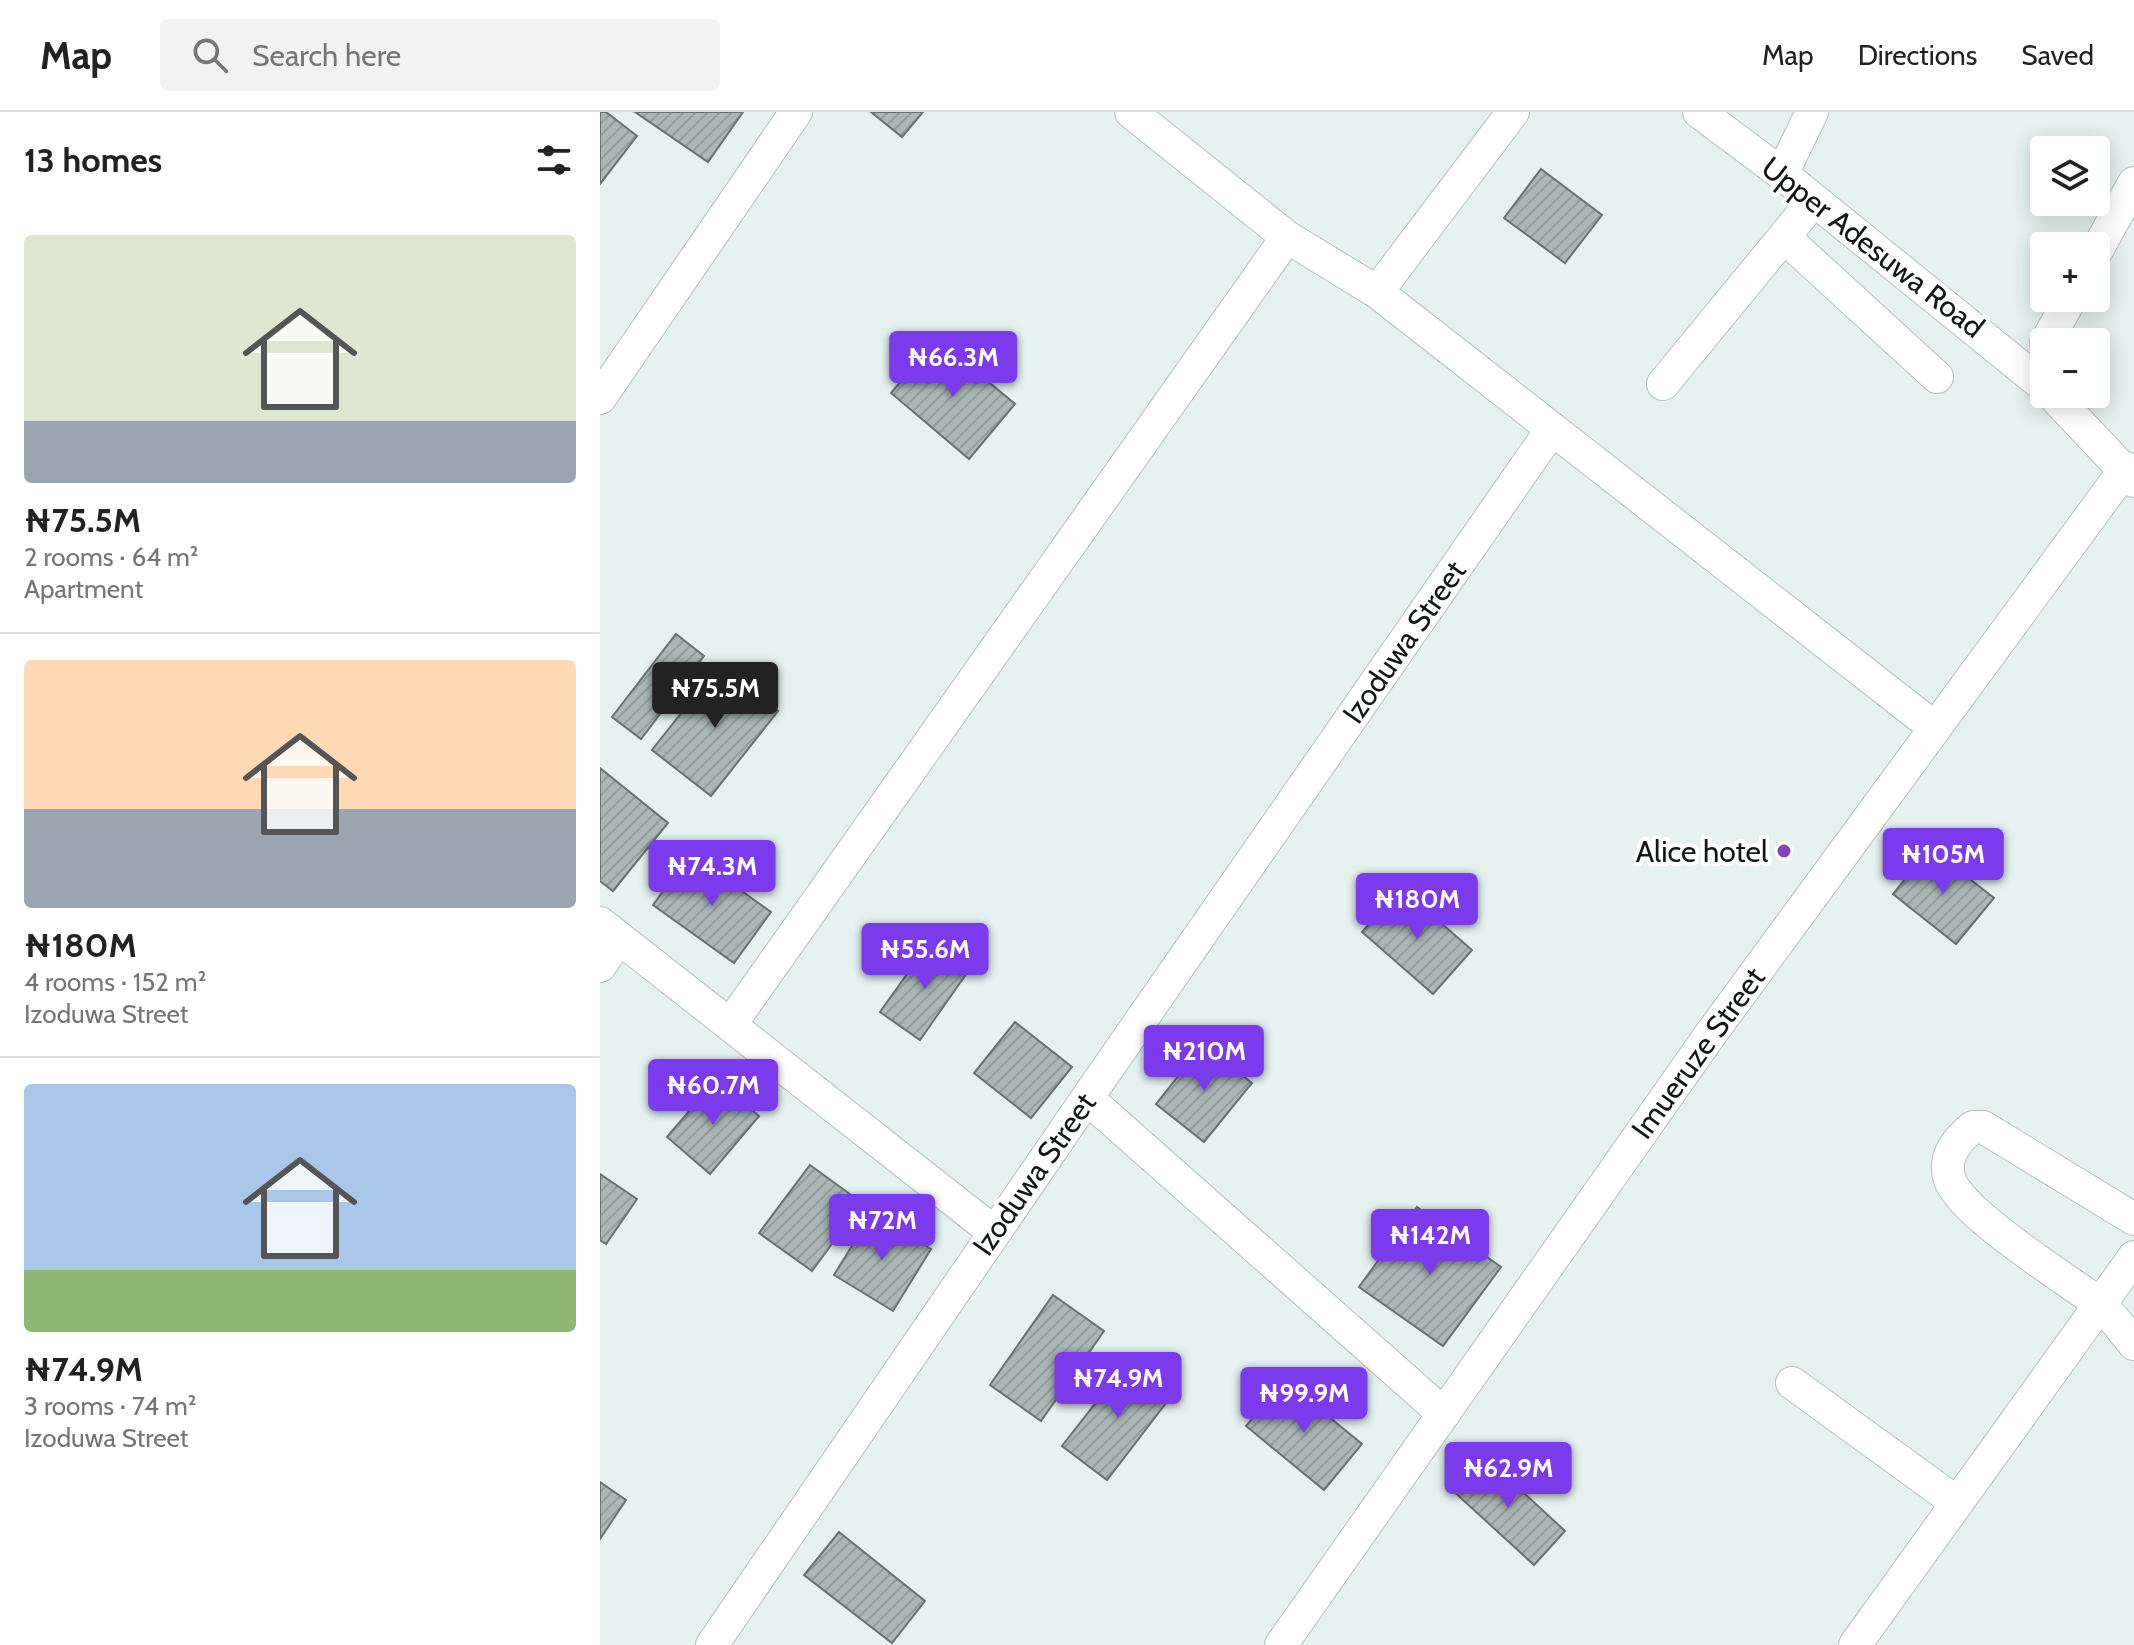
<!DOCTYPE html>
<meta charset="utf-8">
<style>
:root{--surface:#fff;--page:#f2f2f2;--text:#222;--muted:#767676;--line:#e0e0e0;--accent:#7c3aed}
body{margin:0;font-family:Cabin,sans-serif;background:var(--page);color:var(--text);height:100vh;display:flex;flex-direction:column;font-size:30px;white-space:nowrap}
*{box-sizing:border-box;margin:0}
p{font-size:26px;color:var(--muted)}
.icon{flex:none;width:44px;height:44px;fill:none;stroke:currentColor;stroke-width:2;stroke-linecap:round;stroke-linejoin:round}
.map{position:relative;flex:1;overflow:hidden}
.sheet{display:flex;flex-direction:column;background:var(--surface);width:600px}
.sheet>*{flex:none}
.fabs{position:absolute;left:1430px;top:24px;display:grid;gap:16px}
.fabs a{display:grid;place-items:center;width:80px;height:80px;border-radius:8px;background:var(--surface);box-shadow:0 4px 20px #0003;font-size:40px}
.price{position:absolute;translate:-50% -68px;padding:0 18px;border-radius:8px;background:var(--accent);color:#fff;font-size:26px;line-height:52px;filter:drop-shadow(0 2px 4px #0008)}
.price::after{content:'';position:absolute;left:50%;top:48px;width:24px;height:18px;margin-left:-12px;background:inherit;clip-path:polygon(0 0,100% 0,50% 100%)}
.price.active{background:#222;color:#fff}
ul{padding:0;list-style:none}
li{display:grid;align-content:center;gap:16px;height:424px;padding:0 24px}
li+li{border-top:2px solid var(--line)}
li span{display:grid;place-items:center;height:248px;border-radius:8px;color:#555}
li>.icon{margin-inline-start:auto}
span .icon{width:144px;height:144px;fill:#fffc;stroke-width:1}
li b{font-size:34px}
h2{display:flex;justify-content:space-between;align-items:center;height:96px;padding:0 24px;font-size:34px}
header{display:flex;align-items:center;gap:48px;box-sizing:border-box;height:112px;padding:0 40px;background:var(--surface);border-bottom:2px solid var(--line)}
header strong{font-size:38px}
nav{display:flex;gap:44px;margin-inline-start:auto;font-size:28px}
.search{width:560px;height:72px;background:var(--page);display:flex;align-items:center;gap:20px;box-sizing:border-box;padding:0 28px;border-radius:8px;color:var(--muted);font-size:30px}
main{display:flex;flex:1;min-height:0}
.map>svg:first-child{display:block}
.building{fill:url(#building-hatch);stroke:#677371;stroke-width:2}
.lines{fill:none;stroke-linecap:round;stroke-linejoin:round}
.minor-casing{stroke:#b3c0be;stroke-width:34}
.minor{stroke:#fff;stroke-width:32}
.poi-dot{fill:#8944b8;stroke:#fff;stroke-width:3}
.labels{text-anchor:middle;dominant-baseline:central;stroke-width:8;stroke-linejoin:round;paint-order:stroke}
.street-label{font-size:30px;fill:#121716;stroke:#fff}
.poi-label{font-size:30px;fill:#121716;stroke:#fff;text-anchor:end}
</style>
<header>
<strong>Map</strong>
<div class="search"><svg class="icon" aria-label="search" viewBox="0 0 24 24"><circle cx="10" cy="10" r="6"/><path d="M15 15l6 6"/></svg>Search here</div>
<nav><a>Map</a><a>Directions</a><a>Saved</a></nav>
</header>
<main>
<section class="sheet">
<h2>13 homes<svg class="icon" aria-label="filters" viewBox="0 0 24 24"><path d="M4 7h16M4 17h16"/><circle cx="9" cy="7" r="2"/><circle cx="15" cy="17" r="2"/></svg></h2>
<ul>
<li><span style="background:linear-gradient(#dfe7d0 75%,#9aa5b1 0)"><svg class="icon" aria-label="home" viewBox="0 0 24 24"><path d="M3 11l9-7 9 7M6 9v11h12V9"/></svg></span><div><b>₦75.5M</b><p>2 rooms · 64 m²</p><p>Apartment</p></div></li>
<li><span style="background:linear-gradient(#ffd9b3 60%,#9aa5b1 0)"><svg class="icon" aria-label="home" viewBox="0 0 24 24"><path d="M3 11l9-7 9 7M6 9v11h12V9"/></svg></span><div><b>₦180M</b><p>4 rooms · 152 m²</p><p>Izoduwa Street</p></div></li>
<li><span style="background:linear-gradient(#a9c7e8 75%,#8fb573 0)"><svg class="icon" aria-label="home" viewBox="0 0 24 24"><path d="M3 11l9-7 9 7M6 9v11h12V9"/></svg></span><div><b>₦74.9M</b><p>3 rooms · 74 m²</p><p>Izoduwa Street</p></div></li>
</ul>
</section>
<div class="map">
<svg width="1534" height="1533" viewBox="0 0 1534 1533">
<defs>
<pattern id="building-hatch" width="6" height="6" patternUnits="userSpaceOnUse" patternTransform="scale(2)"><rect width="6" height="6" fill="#abb8b6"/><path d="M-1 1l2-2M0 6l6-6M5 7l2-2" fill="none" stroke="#929d9c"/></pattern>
</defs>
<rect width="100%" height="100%" fill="#e5f2f0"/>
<path class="building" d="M0 0H6L37 24 0 72Z
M35 0H143L108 50Z
M271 0H323L302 25Z
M941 57 1002 103 965 151 904 106Z
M337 227 415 292 369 347 291 281Z
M76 522 104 544 41 627 12 605Z
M119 553 178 599 111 684 52 638Z
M0 656 68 711 13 779 0 769Z
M1330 736 1394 786 1356 832 1293 782Z
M90 742 171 800 134 851 53 793Z
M801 776 872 838 833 882 762 820Z
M330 830 369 858 320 928 280 900Z
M415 910 472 955 431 1006 374 961Z
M603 933 652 971 604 1030 556 992Z
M116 968 159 1004 110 1062 67 1025Z
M210 1053 262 1091 212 1159 159 1121Z
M0 1062 37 1087 6 1132 0 1128Z
M817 1095 901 1155 843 1234 759 1175Z
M272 1101 331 1137 293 1199 234 1163Z
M453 1183 504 1219 441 1309 390 1273Z
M529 1248 573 1282 507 1368 462 1334Z
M685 1269 762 1332 724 1378 646 1314Z
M883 1343 965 1419 934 1453 851 1377Z
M0 1370 26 1388 0 1427Z
M239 1420 325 1489 292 1531 204 1463Z"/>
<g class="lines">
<g class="minor-casing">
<path id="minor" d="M531 0 687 125 777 180 1335 616
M1099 0 1182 62 1444 274
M1182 62 1212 0
M1184 125 1337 265
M1496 140 1534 71
M777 180 913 0
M1446 230 1471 186
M1063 272 1214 88
M1452 282 1534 369
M0 286 196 0
M0 811 394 1120
M0 854 19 826
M130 913 687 125
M487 986 844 1302
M1534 1107 1383 1015H1373C1357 1028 1342 1045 1350 1068 1362 1102 1466 1167 1497 1190 1511 1201 1522 1218 1534 1232
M1192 1271 1356 1390
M112 1533 487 986 952 317
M681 1533 1110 923 1526 356
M1255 1533 1534 1145"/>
</g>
<use href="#minor" class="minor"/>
</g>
<circle class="poi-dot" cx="1184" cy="739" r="8"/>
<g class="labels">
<g class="street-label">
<text transform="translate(1273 135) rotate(38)">Upper Adesuwa Road</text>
<text transform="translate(804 530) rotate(-55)">Izoduwa Street</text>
<text transform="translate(1098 941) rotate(-54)">Imueruze Street</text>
<text transform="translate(434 1062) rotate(-55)">Izoduwa Street</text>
</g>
<g class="poi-label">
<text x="1168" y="739">Alice hotel</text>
</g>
</g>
</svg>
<div class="fabs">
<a><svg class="icon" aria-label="layers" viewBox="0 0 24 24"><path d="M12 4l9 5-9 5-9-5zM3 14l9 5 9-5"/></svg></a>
<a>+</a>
<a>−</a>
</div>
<b class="price" style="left:353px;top:287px">₦66.3M</b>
<b class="price active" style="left:115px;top:618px">₦75.5M</b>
<b class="price" style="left:1343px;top:784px">₦105M</b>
<b class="price" style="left:112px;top:796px">₦74.3M</b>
<b class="price" style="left:817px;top:829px">₦180M</b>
<b class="price" style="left:325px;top:879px">₦55.6M</b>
<b class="price" style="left:604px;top:981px">₦210M</b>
<b class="price" style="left:113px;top:1015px">₦60.7M</b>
<b class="price" style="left:282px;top:1150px">₦72M</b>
<b class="price" style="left:830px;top:1165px">₦142M</b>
<b class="price" style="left:518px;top:1308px">₦74.9M</b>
<b class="price" style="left:704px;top:1323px">₦99.9M</b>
<b class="price" style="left:908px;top:1398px">₦62.9M</b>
</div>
</main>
